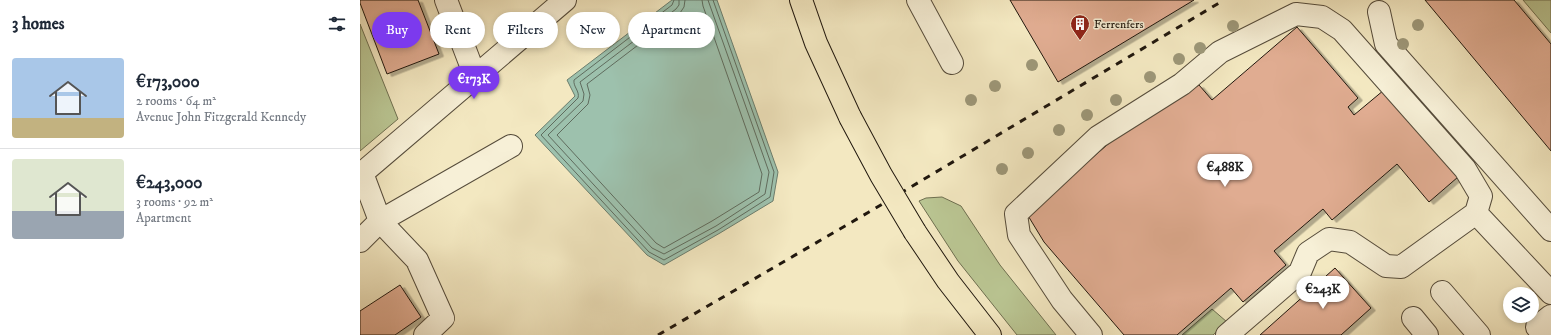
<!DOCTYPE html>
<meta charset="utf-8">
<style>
:root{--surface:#fff;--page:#f6f6f7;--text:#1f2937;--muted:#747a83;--line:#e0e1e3;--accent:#7c3aed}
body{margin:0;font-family:"IM FELL DW Pica",serif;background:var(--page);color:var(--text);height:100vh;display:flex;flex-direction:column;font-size:15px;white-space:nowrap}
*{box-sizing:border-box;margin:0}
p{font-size:13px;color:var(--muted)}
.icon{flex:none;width:22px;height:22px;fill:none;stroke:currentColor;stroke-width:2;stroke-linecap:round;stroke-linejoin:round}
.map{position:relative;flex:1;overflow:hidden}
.details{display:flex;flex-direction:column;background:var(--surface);width:360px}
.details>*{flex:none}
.guide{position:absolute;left:12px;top:12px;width:380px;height:36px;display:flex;gap:8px}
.buttons{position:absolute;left:1143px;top:287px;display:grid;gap:8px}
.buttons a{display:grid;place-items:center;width:36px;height:36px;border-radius:50%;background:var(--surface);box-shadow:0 2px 6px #0003;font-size:20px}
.price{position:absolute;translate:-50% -34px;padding:0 9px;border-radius:14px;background:#fff;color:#222;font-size:13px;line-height:26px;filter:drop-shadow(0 1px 2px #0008)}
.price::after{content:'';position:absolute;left:50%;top:24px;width:12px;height:9px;margin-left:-6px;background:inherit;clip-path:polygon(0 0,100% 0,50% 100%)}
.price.on{background:var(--accent);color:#fff}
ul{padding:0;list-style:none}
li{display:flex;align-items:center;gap:12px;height:100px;padding:0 12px}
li+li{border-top:1px solid var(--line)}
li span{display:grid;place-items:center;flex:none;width:112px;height:80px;border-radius:4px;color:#555}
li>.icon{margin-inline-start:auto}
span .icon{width:48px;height:48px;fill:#fffc;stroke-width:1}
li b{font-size:17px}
h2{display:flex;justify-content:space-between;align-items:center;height:48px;padding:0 12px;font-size:17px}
.pill{padding:0 14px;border-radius:18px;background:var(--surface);box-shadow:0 2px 6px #0003;font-size:14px;line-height:36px}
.pill.on{background:var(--accent);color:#fff}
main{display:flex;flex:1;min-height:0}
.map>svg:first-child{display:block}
.green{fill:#bac693;stroke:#6e6f50}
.water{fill:#9dc1ad;stroke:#6b7d6d}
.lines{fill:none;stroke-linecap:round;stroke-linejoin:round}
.shore{stroke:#5f6c5e;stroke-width:1}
.building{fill:#e0ac91;stroke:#21180e;filter:url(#shadow)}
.minor-casing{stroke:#564c3b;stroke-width:24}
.major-casing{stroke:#21180e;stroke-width:24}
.minor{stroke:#f7f0d7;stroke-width:22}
.major{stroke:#f3e8c1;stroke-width:22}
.rail{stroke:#21180e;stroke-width:3;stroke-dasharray:7 7;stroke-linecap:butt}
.major-bridge-casing{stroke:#21180e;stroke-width:24;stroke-linecap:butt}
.major-bridge{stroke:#f3e8c1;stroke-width:22}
.tree{fill:#9d9778}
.labels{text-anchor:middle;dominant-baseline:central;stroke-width:3;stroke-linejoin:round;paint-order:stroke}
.poi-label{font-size:12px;fill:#21180e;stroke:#f7f0d7;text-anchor:start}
</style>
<main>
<section class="details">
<h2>3 homes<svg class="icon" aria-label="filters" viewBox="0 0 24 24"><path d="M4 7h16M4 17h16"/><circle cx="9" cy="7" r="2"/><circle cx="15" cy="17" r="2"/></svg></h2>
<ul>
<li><span style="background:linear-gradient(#a9c7e8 75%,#c2b280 0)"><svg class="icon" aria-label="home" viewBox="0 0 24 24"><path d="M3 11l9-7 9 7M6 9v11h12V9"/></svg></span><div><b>€173,000</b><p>2 rooms · 64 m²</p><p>Avenue John Fitzgerald Kennedy</p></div></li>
<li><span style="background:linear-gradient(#dfe7d0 65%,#9aa5b1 0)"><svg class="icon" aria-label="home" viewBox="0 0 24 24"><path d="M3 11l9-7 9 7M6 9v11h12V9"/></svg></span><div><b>€243,000</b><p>3 rooms · 92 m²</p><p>Apartment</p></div></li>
</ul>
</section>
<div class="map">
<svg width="1191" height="335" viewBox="0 0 1191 335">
<defs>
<filter id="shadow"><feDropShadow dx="4.5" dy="2.5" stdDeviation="0" flood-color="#0004"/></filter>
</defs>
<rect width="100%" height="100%" fill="#f3e8c1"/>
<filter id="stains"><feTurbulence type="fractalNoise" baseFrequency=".005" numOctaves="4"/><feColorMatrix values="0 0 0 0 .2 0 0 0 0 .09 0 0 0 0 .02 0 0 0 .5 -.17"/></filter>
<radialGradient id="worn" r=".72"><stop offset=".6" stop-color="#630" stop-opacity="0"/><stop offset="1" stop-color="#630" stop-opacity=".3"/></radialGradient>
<path class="green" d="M1163 0H1191V33Z
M0 24 38 119 0 151Z
M582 197 601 206 640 265 696 335H657L598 261 559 201 566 198Z
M852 309 867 322 853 335H822Z"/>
<path class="water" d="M312 0H357L418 172 413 201 360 233 304 265 287 255 175 135 215 96 207 80Z"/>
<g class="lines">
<path class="shore" d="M314 0 312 5 214 80C213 87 220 91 218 98L181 135 289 252 304 260 358 230 410 197 414 172 353 0
M319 0V5L316 9 220 82 224 94 223 101 188 135 292 248 304 254 356 226 405 194 409 172 348 0
M325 0 324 7 320 13 227 84 230 95 228 104 197 135 296 243 304 248 352 221 399 192 402 174 343 6 342 0"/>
</g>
<path class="building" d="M0 0H58L79 54 27 74 0 3Z
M650 0H834L698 82Z
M1065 0H1154L1191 44V151Z
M937 27 998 98 988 107 994 115 1024 90 1098 177 1069 202 1037 164 972 220 963 209 914 251 926 265 883 302 871 288 817 335H764L684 242 667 214 776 120 839 85 852 100Z
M975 268 1011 308 981 335H900Z
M40 285 61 317 35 335H0V311Z"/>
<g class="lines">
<g class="minor-casing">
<path id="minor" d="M86 0 115 76
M558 0 592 63
M1019 12 1026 44 1191 230
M2 173 20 221 57 260 83 318 65 335
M0 175 205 0
M1116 213 1191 293
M0 241 20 221 151 146
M1082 292 1119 335
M1053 318 1067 335
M731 335 702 300 659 235 656 214 738 137 822 84 860 52 936 14 962 17 982 30 1105 169 1121 196 1116 213 1041 267 1026 266 990 242 969 239 948 253 940 272 867 335
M1186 335 1177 327 1191 316"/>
</g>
<g class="major-casing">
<path id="major" d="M441 0 456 43 490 117
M555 232 588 281 630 335"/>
</g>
<use href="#minor" class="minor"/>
<use href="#major" class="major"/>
<path class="rail" d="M298 335 509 212 864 0"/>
<g class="major-bridge-casing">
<path id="major-bridge" d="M490 117 521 175 555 232"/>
</g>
<use href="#major-bridge" class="major-bridge"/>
</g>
<g class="tree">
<circle cx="1058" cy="25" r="6"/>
<circle cx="873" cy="26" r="6"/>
<circle cx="1043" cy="44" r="6"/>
<circle cx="840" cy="48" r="6"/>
<circle cx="819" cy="59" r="6"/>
<circle cx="672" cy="65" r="6"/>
<circle cx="790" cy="77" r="6"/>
<circle cx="635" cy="86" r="6"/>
<circle cx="611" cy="100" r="6"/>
<circle cx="756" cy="100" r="6"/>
<circle cx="727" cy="115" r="6"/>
<circle cx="699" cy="130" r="6"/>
<circle cx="668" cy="153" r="6"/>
<circle cx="642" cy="169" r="6"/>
</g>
<defs>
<g id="building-pin" transform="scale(1)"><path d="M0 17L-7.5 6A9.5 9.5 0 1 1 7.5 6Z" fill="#8f2418" stroke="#f7f0d7"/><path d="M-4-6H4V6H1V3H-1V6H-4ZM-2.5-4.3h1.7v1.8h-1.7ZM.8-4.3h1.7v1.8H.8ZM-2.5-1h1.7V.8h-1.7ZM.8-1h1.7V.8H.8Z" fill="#fff"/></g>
</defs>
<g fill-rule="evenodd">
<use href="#building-pin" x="720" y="24"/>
</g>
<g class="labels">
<g class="poi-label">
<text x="734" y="24">Ferrenfers</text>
</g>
</g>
<rect width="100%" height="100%" filter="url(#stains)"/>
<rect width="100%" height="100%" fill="url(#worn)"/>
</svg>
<div class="buttons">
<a><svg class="icon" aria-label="layers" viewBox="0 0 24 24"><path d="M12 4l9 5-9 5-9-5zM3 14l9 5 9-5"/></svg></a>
</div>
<b class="price on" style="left:114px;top:100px">€173K</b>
<b class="price" style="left:865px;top:188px">€488K</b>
<b class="price" style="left:963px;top:310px">€243K</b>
<div class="guide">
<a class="pill on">Buy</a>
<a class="pill">Rent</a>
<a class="pill">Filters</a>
<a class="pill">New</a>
<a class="pill">Apartment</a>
</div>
</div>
</main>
